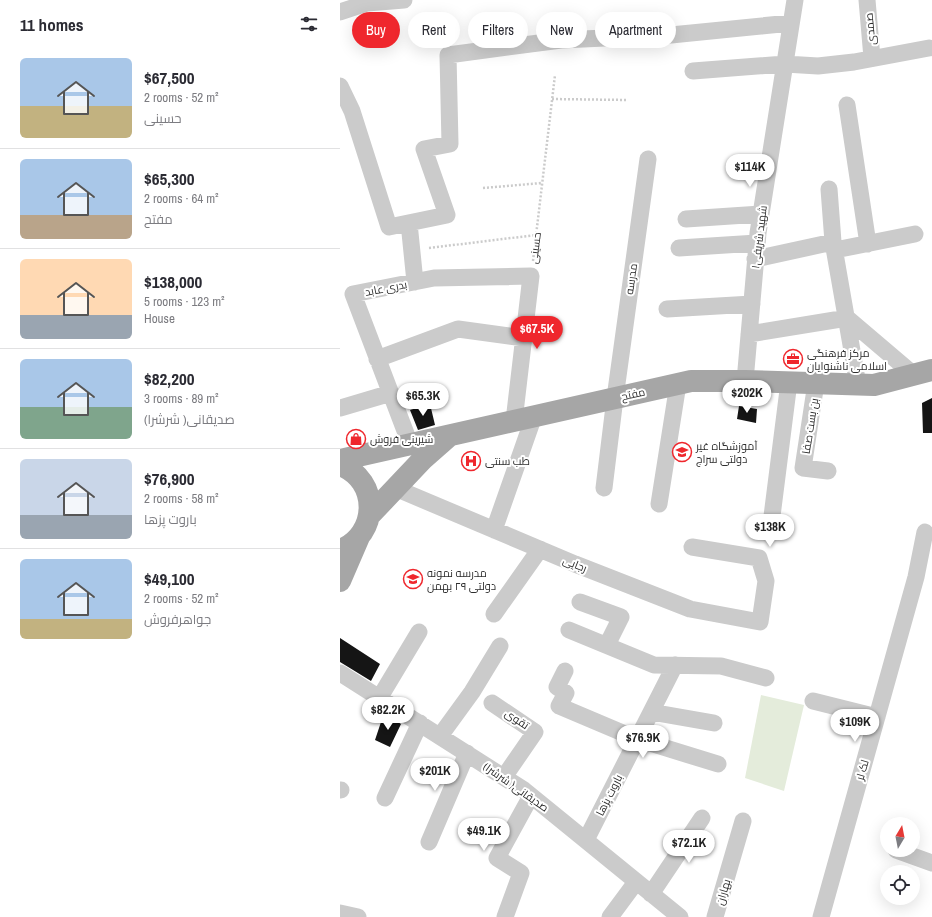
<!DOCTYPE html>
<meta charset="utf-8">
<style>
:root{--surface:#fff;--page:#f2f2f3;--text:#2b2b33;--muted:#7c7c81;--line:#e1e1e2;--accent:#ef272d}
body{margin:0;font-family:"Archivo Narrow",Cairo,sans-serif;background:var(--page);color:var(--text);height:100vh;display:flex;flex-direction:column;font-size:15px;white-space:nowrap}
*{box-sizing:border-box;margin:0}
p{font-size:13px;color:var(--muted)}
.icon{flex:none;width:22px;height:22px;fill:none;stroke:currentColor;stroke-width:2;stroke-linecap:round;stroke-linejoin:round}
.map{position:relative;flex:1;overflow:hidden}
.side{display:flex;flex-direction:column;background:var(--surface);width:340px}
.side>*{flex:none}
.banner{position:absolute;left:12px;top:12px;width:380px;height:36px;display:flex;gap:8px}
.needle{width:26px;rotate:10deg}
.fabs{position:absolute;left:540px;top:817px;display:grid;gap:8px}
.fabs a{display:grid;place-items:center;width:40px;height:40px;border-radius:50%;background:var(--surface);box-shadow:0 4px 16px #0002;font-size:20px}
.price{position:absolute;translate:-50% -34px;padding:0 9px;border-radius:14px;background:#fff;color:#222;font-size:13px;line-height:26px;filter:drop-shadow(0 1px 2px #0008)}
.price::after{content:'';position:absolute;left:50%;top:24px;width:12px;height:9px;margin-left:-6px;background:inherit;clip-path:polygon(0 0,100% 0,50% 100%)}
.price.selected{background:var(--accent);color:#fff}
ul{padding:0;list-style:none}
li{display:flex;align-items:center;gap:12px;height:100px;padding:0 20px}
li+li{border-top:1px solid var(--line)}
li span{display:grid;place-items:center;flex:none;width:112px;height:80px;border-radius:6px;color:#555}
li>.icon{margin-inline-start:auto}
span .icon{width:48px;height:48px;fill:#fffc;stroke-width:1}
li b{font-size:17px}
h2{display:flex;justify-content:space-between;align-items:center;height:48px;padding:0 20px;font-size:17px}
.tag{padding:0 14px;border-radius:18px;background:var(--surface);box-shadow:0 4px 16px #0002;font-size:14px;line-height:36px}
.tag.selected{background:var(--accent);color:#fff}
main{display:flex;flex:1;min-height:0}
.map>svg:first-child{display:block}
.green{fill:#e4ecdb}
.building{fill:#151515}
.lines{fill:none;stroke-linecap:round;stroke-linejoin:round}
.path{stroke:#cbcbcb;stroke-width:2.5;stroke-dasharray:2 2;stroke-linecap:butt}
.minor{stroke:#cbcbcb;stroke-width:17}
.major{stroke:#a6a6a6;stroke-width:22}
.labels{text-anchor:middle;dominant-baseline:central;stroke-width:4;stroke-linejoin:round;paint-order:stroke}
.street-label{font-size:11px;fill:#2e2e2e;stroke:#fff}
.poi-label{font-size:11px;fill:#2e2e2e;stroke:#fff;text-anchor:start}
</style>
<main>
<section class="side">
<h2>11 homes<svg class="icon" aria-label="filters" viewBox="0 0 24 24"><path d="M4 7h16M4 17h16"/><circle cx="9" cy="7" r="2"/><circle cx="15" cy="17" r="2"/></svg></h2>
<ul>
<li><span style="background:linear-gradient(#a9c7e8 60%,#c2b280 0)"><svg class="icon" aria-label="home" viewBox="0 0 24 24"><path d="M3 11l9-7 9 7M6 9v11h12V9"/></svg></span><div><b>$67,500</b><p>2 rooms · 52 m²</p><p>حسینی</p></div></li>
<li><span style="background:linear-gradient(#a9c7e8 70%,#b9a48a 0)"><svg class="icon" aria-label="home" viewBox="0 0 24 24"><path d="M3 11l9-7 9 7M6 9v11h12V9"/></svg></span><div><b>$65,300</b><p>2 rooms · 64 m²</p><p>مفتح</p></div></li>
<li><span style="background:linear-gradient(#ffd9b3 70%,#9aa5b1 0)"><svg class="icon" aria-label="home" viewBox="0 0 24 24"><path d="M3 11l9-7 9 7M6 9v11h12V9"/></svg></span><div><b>$138,000</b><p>5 rooms · 123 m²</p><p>House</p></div></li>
<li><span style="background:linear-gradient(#a9c7e8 60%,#7fa58c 0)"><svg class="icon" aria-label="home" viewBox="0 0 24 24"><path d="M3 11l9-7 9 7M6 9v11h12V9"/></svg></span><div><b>$82,200</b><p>3 rooms · 89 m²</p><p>(شرشرا )صدیقانی</p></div></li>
<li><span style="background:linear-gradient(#c9d6e8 70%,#9aa5b1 0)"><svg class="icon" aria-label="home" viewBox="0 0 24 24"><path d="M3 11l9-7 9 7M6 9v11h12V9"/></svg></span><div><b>$76,900</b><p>2 rooms · 58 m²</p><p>باروت پزها</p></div></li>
<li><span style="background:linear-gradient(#a9c7e8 75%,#c2b280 0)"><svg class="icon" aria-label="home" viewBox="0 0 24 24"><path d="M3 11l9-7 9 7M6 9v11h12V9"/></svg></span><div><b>$49,100</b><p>2 rooms · 52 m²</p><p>جواهرفروش</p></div></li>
</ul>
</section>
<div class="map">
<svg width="592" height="917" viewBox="0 0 592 917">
<rect width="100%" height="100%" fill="#fff"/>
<path class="green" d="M421 695 464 705 444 791 405 778Z"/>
<path class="building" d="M592 398V433H583L582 403Z
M90 404 95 425 78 430 70 410Z
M399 406 417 409 416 423 397 419Z
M0 638 40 664 31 681 0 662Z
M44 713 61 724 50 747 35 740Z"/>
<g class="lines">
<path class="path" d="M212 99 288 100
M143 188 202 183
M89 248 196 235
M193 261 215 75"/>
<path class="minor" d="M527 0 532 58
M0 12 27 3 64 0
M353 71 445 64 478 66 514 62 589 48
M0 86 12 111 49 227 107 215 84 149 110 144 108 55 221 40 331 35 451 23
M507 105 528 244
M489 189 493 242
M346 219 421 214
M69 223 75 282
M339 248 417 243
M495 250 575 234
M415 259 493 242 518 385
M327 309 412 304
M409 334 507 318 574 375
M37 359 118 329 184 338
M405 381 418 233 455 0
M476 383 463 468 488 471
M0 408 51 393
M70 444 13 294 94 278 191 276 174 421
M55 488 235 564 350 609 420 622 426 581 419 558 352 547
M264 488 275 398 308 159
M319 504 338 384
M432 516 449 382
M154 530 194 416
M240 602 281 617 267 645
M154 614 200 549
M229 630 314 665 381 666 426 678
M225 671 217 687 226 693 219 706 297 739 378 764
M0 673 184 790 340 917
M40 697 79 632
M473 701 537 717
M152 703 195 732 164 777
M311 712 374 723
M100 736 132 692 160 646
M0 790H1
M45 798 80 723
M246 840 335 665
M89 842 127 753
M556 850 592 863
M311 894 362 818
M0 913 18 917
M165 917 181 873 157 858 191 796
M270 917 296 882
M375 917 403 821
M481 917 576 577 585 532"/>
<path class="major" d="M0 460 351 381H405L534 385 592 370
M0 465C40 480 39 535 0 550
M29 516 83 459 108 437
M0 581 19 537"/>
</g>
<defs>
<g id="office-ring" transform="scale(1)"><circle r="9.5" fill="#fff" stroke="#ef272d" stroke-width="1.5"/><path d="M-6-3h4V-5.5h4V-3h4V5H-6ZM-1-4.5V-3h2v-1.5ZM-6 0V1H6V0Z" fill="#ef272d"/></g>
<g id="shop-ring" transform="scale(1)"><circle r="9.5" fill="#fff" stroke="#ef272d" stroke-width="1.5"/><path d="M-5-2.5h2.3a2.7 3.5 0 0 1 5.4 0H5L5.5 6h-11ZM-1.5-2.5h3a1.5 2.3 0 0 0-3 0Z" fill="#ef272d"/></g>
<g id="school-ring" transform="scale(1)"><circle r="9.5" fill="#fff" stroke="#ef272d" stroke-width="1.5"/><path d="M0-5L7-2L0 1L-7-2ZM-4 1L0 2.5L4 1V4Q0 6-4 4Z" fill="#ef272d"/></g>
<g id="hospital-ring" transform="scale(1)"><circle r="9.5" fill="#fff" stroke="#ef272d" stroke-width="1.5"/><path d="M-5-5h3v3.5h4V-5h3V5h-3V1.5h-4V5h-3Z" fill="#ef272d"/></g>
</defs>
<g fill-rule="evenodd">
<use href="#office-ring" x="453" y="359"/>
<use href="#shop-ring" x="16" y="439"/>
<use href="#school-ring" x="342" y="452"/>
<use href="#hospital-ring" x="131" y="461"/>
<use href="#school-ring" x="73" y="579"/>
</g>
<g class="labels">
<g class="street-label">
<text transform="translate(530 29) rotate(-95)">صمدی</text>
<text transform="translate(419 237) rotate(-83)">شهید شریفی۱</text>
<text transform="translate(195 248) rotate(-83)">حسینی</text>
<text transform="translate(291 279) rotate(-82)">مدرسه</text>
<text transform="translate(46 288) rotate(-11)">بدری عابد</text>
<text transform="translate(293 394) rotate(-12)">مفتح</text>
<text transform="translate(470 426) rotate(-81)">بن بست صفا</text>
<text transform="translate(235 564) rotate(22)">رجایی</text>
<text transform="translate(177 719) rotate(34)">تقوی</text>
<text transform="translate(522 770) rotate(-74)">لک لر</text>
<text transform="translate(176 787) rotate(35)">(شرشرا )صدیقانی</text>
<text transform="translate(269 795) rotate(-63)">باروت پزها</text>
<text transform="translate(383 892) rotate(-74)">بهاران</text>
</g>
<g class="poi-label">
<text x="467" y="353">مرکز فرهنگی<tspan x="467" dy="13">اسلامی ناشنوایان</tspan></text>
<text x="30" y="439">شیرینی فروش</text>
<text x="356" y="446">آموزشگاه غیر<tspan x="356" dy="13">دولتی سراج</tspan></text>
<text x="145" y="461">طب سنتی</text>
<text x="87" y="573">مدرسه نمونه<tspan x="87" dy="13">دولتی ۲۹ بهمن</tspan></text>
</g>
</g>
</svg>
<div class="fabs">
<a><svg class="needle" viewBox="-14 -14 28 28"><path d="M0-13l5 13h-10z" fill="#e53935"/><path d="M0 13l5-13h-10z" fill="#7c7c81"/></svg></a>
<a><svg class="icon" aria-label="locate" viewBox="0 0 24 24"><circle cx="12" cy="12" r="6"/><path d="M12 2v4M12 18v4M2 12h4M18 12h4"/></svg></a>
</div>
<b class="price" style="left:410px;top:188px">$114K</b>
<b class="price selected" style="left:197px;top:350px">$67.5K</b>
<b class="price" style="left:407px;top:414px">$202K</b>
<b class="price" style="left:83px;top:417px">$65.3K</b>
<b class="price" style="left:430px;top:548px">$138K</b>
<b class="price" style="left:48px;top:731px">$82.2K</b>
<b class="price" style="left:515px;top:743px">$109K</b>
<b class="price" style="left:303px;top:759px">$76.9K</b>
<b class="price" style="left:95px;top:792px">$201K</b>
<b class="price" style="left:144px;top:852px">$49.1K</b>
<b class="price" style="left:349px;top:864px">$72.1K</b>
<div class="banner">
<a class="tag selected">Buy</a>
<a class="tag">Rent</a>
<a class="tag">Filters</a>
<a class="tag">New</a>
<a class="tag">Apartment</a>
</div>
</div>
</main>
